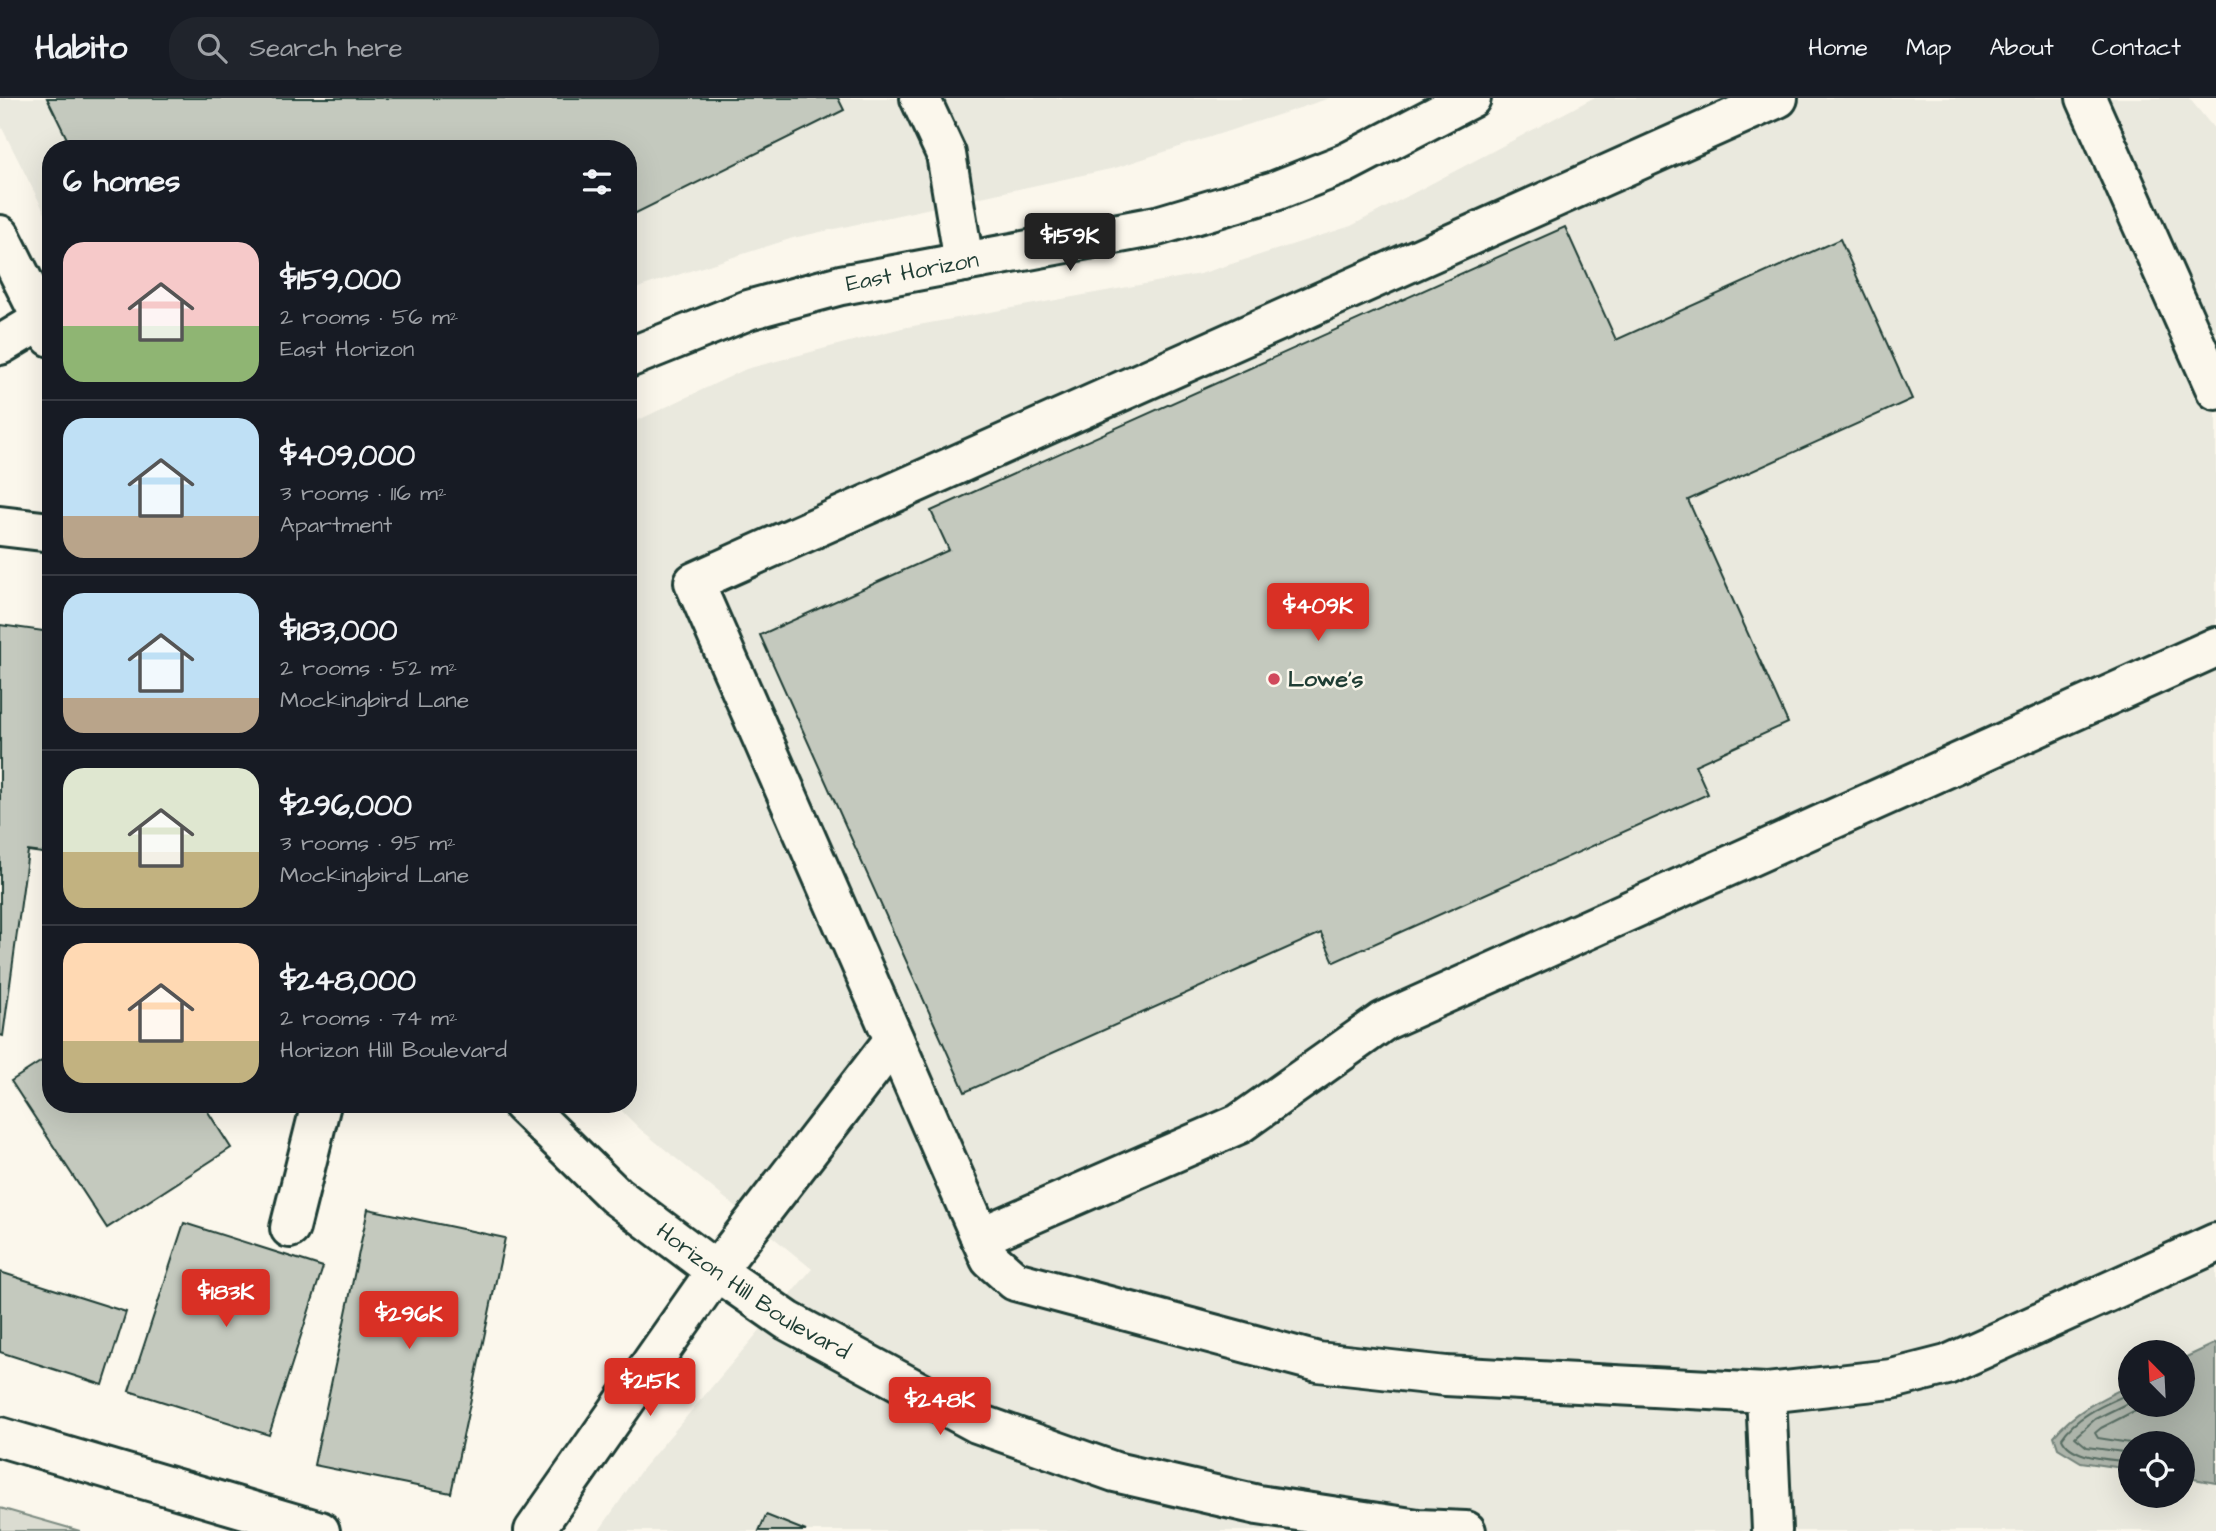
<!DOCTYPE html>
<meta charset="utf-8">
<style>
:root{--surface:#171b24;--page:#20242c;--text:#f1f3f6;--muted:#9ea1a6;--line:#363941;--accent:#d93025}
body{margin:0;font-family:"Architects Daughter",sans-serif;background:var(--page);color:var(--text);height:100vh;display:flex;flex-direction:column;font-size:26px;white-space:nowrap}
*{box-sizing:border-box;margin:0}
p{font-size:23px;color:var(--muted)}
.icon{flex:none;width:38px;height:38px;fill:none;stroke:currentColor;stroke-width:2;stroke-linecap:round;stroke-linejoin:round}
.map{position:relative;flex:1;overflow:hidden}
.side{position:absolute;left:42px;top:42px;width:595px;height:973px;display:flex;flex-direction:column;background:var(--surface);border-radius:28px;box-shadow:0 7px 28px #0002}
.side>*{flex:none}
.needle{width:46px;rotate:336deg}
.controls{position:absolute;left:2118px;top:1242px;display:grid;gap:14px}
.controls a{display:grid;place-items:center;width:77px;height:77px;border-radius:50%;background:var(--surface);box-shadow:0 7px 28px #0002;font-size:35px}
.price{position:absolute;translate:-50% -60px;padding:0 16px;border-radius:7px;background:var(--accent);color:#fff;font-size:23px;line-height:46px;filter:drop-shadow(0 2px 4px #0008)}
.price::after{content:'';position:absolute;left:50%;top:42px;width:21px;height:16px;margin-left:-10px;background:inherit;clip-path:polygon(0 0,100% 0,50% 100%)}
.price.selected{background:#222;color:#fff}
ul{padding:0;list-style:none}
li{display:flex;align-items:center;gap:21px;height:175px;padding:0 21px}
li+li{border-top:2px solid var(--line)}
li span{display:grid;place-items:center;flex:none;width:196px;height:140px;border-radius:21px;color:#555}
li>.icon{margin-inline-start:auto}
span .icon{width:84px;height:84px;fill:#fffc;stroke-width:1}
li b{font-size:30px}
h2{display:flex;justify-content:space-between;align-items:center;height:84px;padding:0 21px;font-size:30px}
header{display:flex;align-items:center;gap:42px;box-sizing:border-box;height:98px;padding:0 35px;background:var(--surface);border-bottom:2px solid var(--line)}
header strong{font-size:33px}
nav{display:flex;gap:38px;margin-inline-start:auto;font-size:24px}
.search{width:490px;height:63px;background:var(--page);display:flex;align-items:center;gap:18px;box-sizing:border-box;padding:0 24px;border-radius:28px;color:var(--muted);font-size:26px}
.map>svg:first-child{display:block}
.built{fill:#eae9de;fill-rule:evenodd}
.green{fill:#dbdcd1;stroke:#7d8c82;stroke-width:2}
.water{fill:#adb4aa;stroke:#74847b;stroke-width:2}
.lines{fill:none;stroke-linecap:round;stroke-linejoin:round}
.shore{stroke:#586d63;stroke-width:2}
.building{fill:#c4c9be;stroke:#1f3d34;stroke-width:2}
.minor-casing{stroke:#1f3d34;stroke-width:44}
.minor{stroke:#fbf7ec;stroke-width:38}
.poi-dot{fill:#d1495b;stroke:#fbf7ec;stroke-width:2.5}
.labels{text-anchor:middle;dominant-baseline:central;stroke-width:5;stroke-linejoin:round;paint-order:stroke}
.street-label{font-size:23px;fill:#1f3d34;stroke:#fbf7ec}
.poi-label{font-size:23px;font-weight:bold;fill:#1f3d34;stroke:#fbf7ec;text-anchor:start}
</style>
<header>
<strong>Habito</strong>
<div class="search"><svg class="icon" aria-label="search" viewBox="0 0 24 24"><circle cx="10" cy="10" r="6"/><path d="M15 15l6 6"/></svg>Search here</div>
<nav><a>Home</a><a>Map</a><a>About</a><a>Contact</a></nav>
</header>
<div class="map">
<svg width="2216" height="1433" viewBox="0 0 2216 1433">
<rect width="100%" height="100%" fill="#fbf7ec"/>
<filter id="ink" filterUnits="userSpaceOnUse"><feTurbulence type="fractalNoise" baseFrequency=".0143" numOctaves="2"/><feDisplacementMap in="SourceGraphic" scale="14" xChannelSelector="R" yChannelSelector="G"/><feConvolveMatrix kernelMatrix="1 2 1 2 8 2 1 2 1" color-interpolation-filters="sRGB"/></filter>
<g filter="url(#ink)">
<path class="built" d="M0 0H1330L1115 70 793 140 643 188 628 195V51H51V127L0 26Z
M1593 0H2189L2216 33V1433H599L642 1371 812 1171 640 1031 615 1006H628V327L746 271 902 230 1200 176 1351 128ZM2130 1255H2182V1307H2130ZM2130 1346H2182V1398H2130Z"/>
<path class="green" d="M0 1410 80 1433H0Z"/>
<path class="water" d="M2216 1245V1385L2182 1379V1346H2130V1371L2081 1364 2058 1350 2054 1338C2075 1313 2101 1301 2130 1287V1307H2182V1261Z"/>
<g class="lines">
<path class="shore" d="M2130 1295C2106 1306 2077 1317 2062 1340 2071 1361 2110 1361 2130 1364
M2130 1304 2095 1321 2075 1339 2087 1349 2130 1355
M2136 1346 2098 1340 2095 1335 2101 1330 2146 1307"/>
</g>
<path class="building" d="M47 0H838L844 12 628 119V51H72Z
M1565 129 1616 242 1840 141 1912 301 1688 402 1788 625 1695 667 1708 696 1334 864 1321 835 965 994 760 537 949 452 931 413Z
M0 527 51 534V756L28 753 3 938 0 937Z
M51 957V1006H203L231 1050 107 1130 11 983Z
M368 1111 505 1140 451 1395 314 1367Z
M184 1125 323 1169 269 1337 129 1293Z
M0 1174 126 1214 103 1287 0 1254Z
M766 1417 806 1433H759Z"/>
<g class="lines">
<g class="minor-casing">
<g id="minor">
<path d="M920 0 946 56 964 164"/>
<path d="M1778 0 694 484 990 1161 1015 1183 1318 1264 1446 1278 1766 1295 1892 1281 1947 1267 2216 1145"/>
<path d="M2086 0 2216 292"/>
<path d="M0 137 51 239"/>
<path d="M0 247 42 222"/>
<path id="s1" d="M628 260 748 212 841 187 1157 128 1275 93 1346 65 1471 0"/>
<path d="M0 428 51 434"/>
<path id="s2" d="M522 1006 615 1097 716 1173 788 1223 977 1325 1115 1374 1258 1407 1418 1431 1466 1433"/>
<path d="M290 1130 321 1006"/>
<path d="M980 1139 1239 1026 1384 923 2216 549"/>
<path d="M1766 1295 1772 1433"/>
<path d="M0 1339 320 1433"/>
<path d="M534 1433 716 1173 894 942"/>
</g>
</g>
<use href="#minor" class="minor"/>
</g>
</g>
<circle class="poi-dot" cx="1274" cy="581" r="7"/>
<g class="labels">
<g class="street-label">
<text stroke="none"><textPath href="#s1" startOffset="298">East Horizon</textPath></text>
<text stroke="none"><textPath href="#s2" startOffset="299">Horizon Hill Boulevard</textPath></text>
</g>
<g class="poi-label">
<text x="1288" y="581">Lowe's</text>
</g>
</g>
</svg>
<div class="controls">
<a><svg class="needle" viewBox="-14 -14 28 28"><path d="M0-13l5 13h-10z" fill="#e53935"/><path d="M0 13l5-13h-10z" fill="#9ea1a6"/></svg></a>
<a><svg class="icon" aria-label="locate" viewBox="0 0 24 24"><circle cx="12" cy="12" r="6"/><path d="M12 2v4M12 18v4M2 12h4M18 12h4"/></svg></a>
</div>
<b class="price selected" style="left:1070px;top:175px">$159K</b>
<b class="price" style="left:1318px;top:545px">$409K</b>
<b class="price" style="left:226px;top:1231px">$183K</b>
<b class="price" style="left:409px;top:1253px">$296K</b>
<b class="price" style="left:650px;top:1320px">$215K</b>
<b class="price" style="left:940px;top:1339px">$248K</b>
<section class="side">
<h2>6 homes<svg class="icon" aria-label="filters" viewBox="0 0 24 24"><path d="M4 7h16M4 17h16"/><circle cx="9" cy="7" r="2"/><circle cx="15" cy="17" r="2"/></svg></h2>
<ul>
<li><span style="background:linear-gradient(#f6c9c9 60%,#8fb573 0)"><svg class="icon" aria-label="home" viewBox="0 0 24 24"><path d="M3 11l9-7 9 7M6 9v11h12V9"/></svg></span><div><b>$159,000</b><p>2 rooms · 56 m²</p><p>East Horizon</p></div></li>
<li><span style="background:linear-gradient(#bfe0f5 70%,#b9a48a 0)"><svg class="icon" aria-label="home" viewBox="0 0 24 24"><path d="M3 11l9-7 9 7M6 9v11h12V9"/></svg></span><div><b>$409,000</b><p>3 rooms · 116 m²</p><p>Apartment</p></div></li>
<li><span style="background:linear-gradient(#bfe0f5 75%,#b9a48a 0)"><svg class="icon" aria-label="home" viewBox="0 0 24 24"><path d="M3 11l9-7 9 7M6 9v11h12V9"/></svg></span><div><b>$183,000</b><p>2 rooms · 52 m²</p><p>Mockingbird Lane</p></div></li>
<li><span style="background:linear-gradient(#dfe7d0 60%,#c2b280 0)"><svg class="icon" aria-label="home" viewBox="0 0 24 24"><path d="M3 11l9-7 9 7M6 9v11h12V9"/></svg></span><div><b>$296,000</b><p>3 rooms · 95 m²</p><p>Mockingbird Lane</p></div></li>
<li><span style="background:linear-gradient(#ffd9b3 70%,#c2b280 0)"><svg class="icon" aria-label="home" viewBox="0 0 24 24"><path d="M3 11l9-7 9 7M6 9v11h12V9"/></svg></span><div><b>$248,000</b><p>2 rooms · 74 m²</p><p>Horizon Hill Boulevard</p></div></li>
</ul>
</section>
</div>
